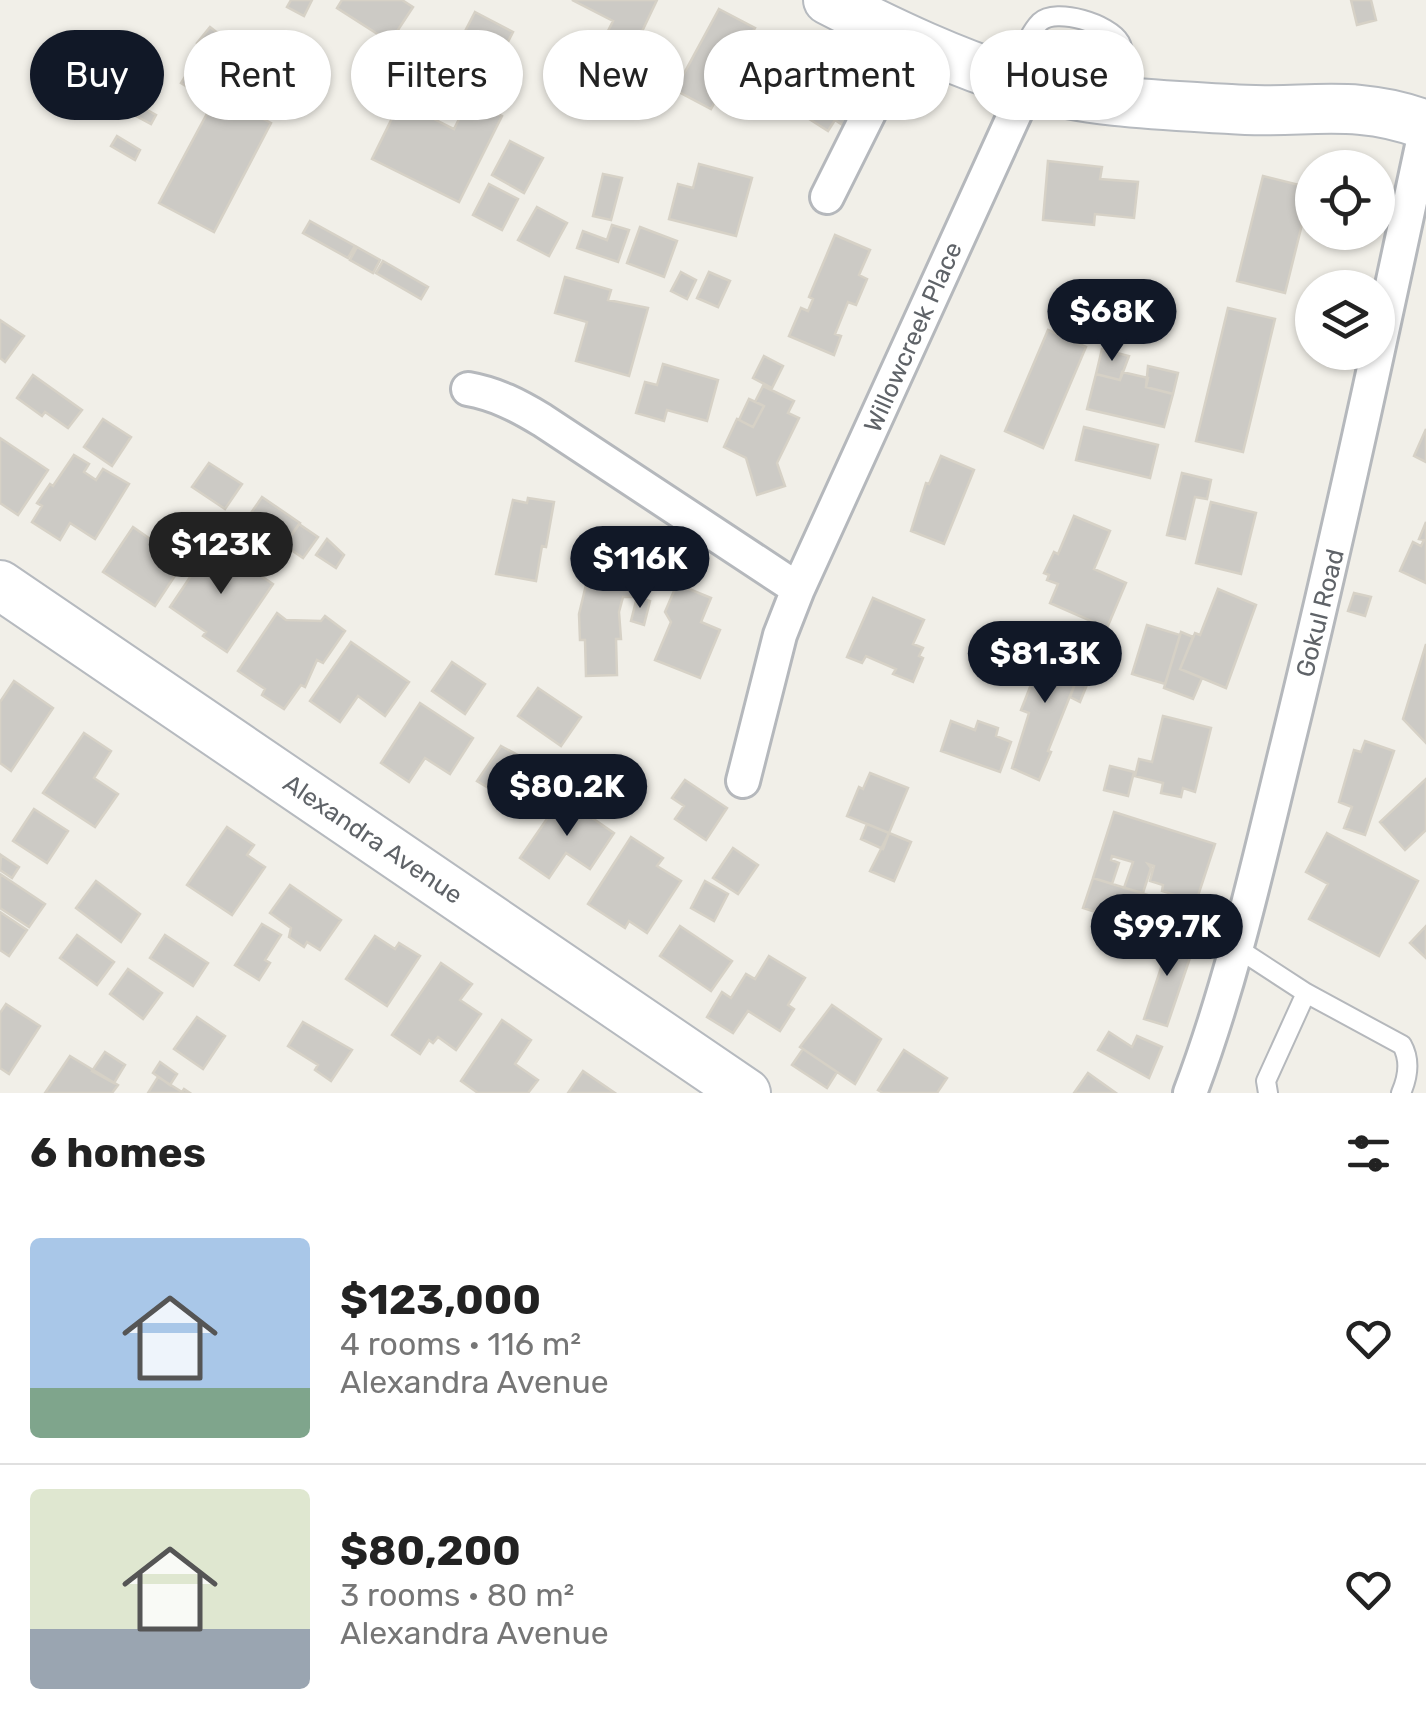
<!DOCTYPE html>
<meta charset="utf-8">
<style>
:root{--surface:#fff;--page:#f2f2f2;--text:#222;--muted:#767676;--line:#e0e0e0;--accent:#111827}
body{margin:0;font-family:Rubik,sans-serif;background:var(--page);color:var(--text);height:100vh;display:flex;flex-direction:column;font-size:38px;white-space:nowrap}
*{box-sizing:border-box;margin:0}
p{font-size:32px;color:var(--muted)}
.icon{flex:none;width:55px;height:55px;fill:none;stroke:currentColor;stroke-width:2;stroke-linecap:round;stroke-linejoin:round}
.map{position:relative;height:1093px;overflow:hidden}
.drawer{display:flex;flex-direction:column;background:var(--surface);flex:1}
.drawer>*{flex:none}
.guide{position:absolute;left:30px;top:30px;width:1368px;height:90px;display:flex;gap:20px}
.fabs{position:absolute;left:1295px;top:150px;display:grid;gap:20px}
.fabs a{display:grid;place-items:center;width:100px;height:100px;border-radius:50%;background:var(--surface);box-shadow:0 2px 8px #0004;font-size:50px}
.price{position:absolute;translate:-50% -85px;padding:0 22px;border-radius:35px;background:var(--accent);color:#fff;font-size:32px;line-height:65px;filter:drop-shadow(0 2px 5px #0008)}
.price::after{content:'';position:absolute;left:50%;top:60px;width:30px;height:22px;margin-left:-15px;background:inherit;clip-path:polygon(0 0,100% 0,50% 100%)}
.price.selected{background:#222;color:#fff}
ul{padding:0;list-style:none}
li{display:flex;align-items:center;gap:30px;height:250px;padding:0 30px}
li+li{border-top:2px solid var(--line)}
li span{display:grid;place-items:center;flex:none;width:280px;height:200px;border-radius:10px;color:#555}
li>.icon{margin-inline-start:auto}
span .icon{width:120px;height:120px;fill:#fffc;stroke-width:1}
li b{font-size:42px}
h2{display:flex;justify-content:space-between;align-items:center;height:120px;padding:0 30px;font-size:42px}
.tag{padding:0 35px;border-radius:45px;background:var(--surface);box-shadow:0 2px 8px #0004;font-size:35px;line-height:90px}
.tag.selected{background:var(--accent);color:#fff}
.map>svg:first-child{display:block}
.building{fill:#cccac5;stroke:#d6d1c6;stroke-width:2.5}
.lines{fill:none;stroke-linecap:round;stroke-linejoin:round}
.lane-casing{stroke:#b5b8bc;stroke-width:22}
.street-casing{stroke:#b5b8bc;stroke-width:38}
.secondary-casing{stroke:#b6babf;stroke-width:52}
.lane{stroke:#fff;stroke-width:18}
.street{stroke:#fff;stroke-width:32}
.secondary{stroke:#fff;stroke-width:48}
.labels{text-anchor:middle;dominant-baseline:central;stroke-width:9;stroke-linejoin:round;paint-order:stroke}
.street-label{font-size:25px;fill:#5f6368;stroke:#fff}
</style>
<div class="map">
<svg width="1426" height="1093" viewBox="0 0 1426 1093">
<rect width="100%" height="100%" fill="#f1efe8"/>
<path class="building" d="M291 0H312L304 16 287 7Z
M342 0H402L413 7 390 42 337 8Z
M572 0H657L636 44 608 31 613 21Z
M1351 0H1371L1376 20 1357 25Z
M719 9 755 28 748 39 761 46 727 101 718 96 711 109 675 90Z
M475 12 513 32 498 61 460 41Z
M210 27 238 49 225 65 197 43Z
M797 62 859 102 844 126 835 120 828 131 775 97Z
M193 64 216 77 204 97 181 83Z
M217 95 271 123 214 232 159 203Z
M469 99 502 116 459 202 372 159 400 102 454 129Z
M133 102 156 115 151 124 127 111Z
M117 136 140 150 135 160 111 146Z
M510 141 543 158 524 193 492 175Z
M1048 161 1102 167 1100 179 1138 182 1134 218 1095 214 1094 225 1043 220Z
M699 164 752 178 736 236 669 219 678 184 693 188Z
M603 174 622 178 611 220 593 216Z
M1263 176 1311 188 1285 293 1237 281Z
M489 184 518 199 502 230 473 215Z
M537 207 567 223 549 256 518 240Z
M310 221 355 246 348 258 303 233Z
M612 225 629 230 618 262 577 248 583 231 607 240Z
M640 227 677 241 664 277 627 263Z
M835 235 870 250 859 275 867 279 856 305 848 302 835 334 841 336 834 355 789 336 801 308 808 311 813 299 809 297Z
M357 247 380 260 373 273 350 260Z
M383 261 428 287 421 299 376 273Z
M681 272 696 280 687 299 671 291Z
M709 272 730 281 718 307 697 298Z
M565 277 611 290 608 300 648 308 629 376 576 361 587 322 555 313Z
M1228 308 1275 319 1243 452 1196 441Z
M0 320 24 336 5 362 0 358Z
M1048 330 1086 347 1043 448 1005 431Z
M1102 349 1129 356 1120 380 1096 374Z
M764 356 783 366 772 388 753 378Z
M663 364 718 380 707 421 667 410 664 421 636 413 645 382 657 385Z
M1148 366 1178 373 1173 394 1146 387Z
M1122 372 1148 378 1146 387 1173 394 1164 427 1087 409 1096 374 1120 380Z
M33 375 82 410 68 428 45 412 42 416 17 398Z
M763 386 794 401 788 413 799 418 777 463 785 486 757 495 746 458 724 447 737 419 753 427 764 406 755 402Z
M749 399 764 406 753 427 739 420Z
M103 419 131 437 112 466 84 447Z
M1084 427 1158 445 1150 478 1076 460Z
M1426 429V462L1414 456Z
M0 438 48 470 18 515 0 503Z
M74 455 89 464 84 472 96 480 103 469 129 484 95 539 70 523 60 540 32 522 42 506 37 503 50 484 53 486Z
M941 456 974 470 944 544 911 531 926 483 929 484Z
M209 463 242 484 225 509 192 487Z
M1182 473 1211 480 1207 499 1195 497 1185 539 1167 535Z
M262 497 300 523 281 550 263 538 260 543 240 529Z
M528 498 554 502 546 547 542 546 536 581 496 574 513 500 527 503Z
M1211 502 1256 513 1241 574 1196 563Z
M1074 516 1110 531 1094 569 1126 583 1107 628 1050 603 1058 584 1047 580 1049 575 1044 573 1054 552 1058 554Z
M1426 522V583L1400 571 1413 542 1421 546 1424 540 1419 539Z
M299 524 318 537 303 558 284 545Z
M133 527 166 550 160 559 178 571 155 606 103 572Z
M327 539 344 555 336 568 316 555Z
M592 541 619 549 613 575H638L640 597H623L619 612 621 639H616L617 675 586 676 585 640H580L579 614 590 568 576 565 581 546 590 547Z
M213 543 273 584 227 652 203 636 206 632 170 607Z
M677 584 711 598 701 622 720 630 700 678 655 660 671 622 665 612Z
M1218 589 1256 605 1226 688 1180 669 1195 633 1200 635Z
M1354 593 1371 597 1365 616 1348 611Z
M637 597 650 601 644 625 631 621Z
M873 598 924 620 913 644 923 648 919 656 923 658 913 682 893 674 896 669 866 656 862 663 847 657Z
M277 613 286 620 321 621 325 616 345 631 323 663 317 660 305 687 301 685 284 709 262 695 265 689 238 671Z
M1147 625 1180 635 1165 684 1132 674Z
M1044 630 1118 660 1112 672 1095 665 1080 702 1070 697 1084 661 1039 642Z
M1181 632 1193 637 1180 669 1202 678 1193 699 1164 688Z
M351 642 409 682 385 716 358 696 340 722 310 701Z
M1039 642 1084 661 1048 751 1051 752 1039 780 1012 768 1029 713 1021 710 1034 677 1026 673Z
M1426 644V743L1403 719Z
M452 662 485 684 465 714 432 691Z
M14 681 53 708 11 771 0 763V702Z
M538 688 581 717 561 746 518 716Z
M420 703 473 738 450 774 425 758 409 782 381 763Z
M1163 716 1211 728 1195 792 1183 788 1181 797 1161 793 1163 783 1135 776 1139 759 1152 762Z
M951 721 975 730 978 721 998 728 996 736 1011 742 1000 772 941 751Z
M84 733 111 751 94 778 118 794 95 827 43 793Z
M1365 741 1394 751 1365 835 1344 828 1352 807 1339 802 1354 750 1361 752Z
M501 746 527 760 525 763 549 779 527 811 477 781Z
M593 756 626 778 606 808 573 786Z
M1110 766 1134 772 1128 796 1104 790Z
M870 773 908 788 889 833 847 816 859 787 863 789Z
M1426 779V830L1405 850 1380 822Z
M685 780 727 808 706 840 675 819 684 806 672 798Z
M562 797 614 833 590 869 566 853 549 878 520 858Z
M34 809 68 831 47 863 13 841Z
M1114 812 1215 844 1196 902 1162 891 1163 885 1150 881 1154 866 1148 864 1151 868 1143 893 1124 888 1133 862 1112 856 1111 860 1119 863 1112 884 1093 878Z
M867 824 889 833 883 849 861 839Z
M227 827 254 845 247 855 265 867 232 915 187 885Z
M889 833 911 842 894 881 870 871Z
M1327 833 1418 881 1379 956 1309 919 1328 884 1306 872Z
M631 837 663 858 657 866 681 881 647 933 629 921 625 928 588 904Z
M733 848 758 865 738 894 713 878Z
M1 855 19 867 12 878 0 870Z
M0 874 45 904 29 927 0 908Z
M1093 878 1148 895 1138 926 1083 908Z
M96 881 140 914 121 942 76 908Z
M705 881 728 894 714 921 691 908Z
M290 885 341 920 320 950 307 942 304 947 289 937 291 928 270 913Z
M0 912 27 930 9 956 0 950Z
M262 924 281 935 265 960 270 963 259 980 235 965Z
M680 926 732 961 711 991 660 956Z
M1426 926V958L1410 943Z
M77 935 114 962 97 985 60 958Z
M165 935 208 963 193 986 150 958Z
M1152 935 1193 949 1167 1026 1144 1019 1166 953 1148 947Z
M375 936 395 949 399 943 420 956 387 1006 346 979Z
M769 956 805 978 788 1005 794 1009 780 1031 748 1011 733 1033 707 1017 722 992 731 998 746 974 755 979Z
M441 963 472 984 460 1000 481 1014 456 1050 438 1037 433 1043 429 1040 420 1054 392 1035Z
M128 969 162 993 143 1019 110 994Z
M6 1004 40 1026 9 1074 0 1068V1013Z
M832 1005 881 1039 855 1084 800 1047Z
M197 1017 225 1036 203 1069 174 1049Z
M502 1020 531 1040 515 1064 538 1080 528 1093H478L461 1081Z
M303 1022 352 1050 331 1081 315 1070 318 1065 288 1046Z
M1109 1032 1132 1047 1137 1036 1162 1047 1149 1078 1098 1050Z
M803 1049 837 1072 827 1088 792 1065Z
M904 1050 947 1078 937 1093H883L878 1090Z
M105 1052 125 1065 114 1083 92 1071Z
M70 1056 118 1085 112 1093H45Z
M160 1062 177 1074 170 1085 153 1073Z
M583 1071 615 1093H568Z
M1088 1073 1116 1093H1074Z
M158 1077 182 1092 184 1089 190 1093H148Z"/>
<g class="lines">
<g class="lane-casing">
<path id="lane" d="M1010 79C1019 62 1027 35 1040 22 1056 7 1110 24 1120 42 1128 56 1120 82 1119 98
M1237 948 1306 993 1402 1045C1411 1061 1408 1077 1401 1093
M1268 1093 1266 1081 1306 993"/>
</g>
<g class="street-casing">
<path id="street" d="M827 197 907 37
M468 389C496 394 517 405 542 420L798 589
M743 781 780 635 798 589 1028 85
M1190 1093C1233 979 1259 860 1288 742 1338 538 1382 333 1426 127"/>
</g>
<g class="secondary-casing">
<path id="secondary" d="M828 0C890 32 957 64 1025 84 1090 103 1162 105 1230 109 1303 115 1352 97 1426 125
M0 585 746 1093"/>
</g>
<use href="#lane" class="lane"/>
<use href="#street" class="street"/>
<use href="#secondary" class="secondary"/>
</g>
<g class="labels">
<g class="street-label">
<text transform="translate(913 337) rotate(-66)">Willowcreek Place</text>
<text transform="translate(1320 613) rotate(-76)">Gokul Road</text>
<text transform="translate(373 839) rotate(34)">Alexandra Avenue</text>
</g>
</g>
</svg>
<div class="fabs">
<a><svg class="icon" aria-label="locate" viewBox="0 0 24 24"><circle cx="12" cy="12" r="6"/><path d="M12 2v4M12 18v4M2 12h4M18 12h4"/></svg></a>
<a><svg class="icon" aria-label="layers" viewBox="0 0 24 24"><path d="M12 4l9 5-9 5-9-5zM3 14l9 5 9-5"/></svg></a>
</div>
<b class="price" style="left:1112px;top:364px">$68K</b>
<b class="price selected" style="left:221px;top:597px">$123K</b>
<b class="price" style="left:640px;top:611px">$116K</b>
<b class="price" style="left:1045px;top:706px">$81.3K</b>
<b class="price" style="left:567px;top:839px">$80.2K</b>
<b class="price" style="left:1167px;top:979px">$99.7K</b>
<div class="guide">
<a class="tag selected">Buy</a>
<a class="tag">Rent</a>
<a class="tag">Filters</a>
<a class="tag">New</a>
<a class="tag">Apartment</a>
<a class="tag">House</a>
</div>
</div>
<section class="drawer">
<h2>6 homes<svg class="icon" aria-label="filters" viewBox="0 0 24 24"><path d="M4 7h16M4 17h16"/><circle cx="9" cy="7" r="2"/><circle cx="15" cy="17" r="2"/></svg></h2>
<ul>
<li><span style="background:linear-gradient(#a9c7e8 75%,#7fa58c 0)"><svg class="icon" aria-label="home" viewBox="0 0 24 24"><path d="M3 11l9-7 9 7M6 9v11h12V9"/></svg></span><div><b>$123,000</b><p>4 rooms · 116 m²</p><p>Alexandra Avenue</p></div><svg class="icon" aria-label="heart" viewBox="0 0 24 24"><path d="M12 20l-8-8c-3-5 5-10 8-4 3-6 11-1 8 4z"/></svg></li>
<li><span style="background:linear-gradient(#dfe7d0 70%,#9aa5b1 0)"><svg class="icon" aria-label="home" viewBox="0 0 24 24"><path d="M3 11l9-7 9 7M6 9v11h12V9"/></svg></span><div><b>$80,200</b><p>3 rooms · 80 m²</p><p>Alexandra Avenue</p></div><svg class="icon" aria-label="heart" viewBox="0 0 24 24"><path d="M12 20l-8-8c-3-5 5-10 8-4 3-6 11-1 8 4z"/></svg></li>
</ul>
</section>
